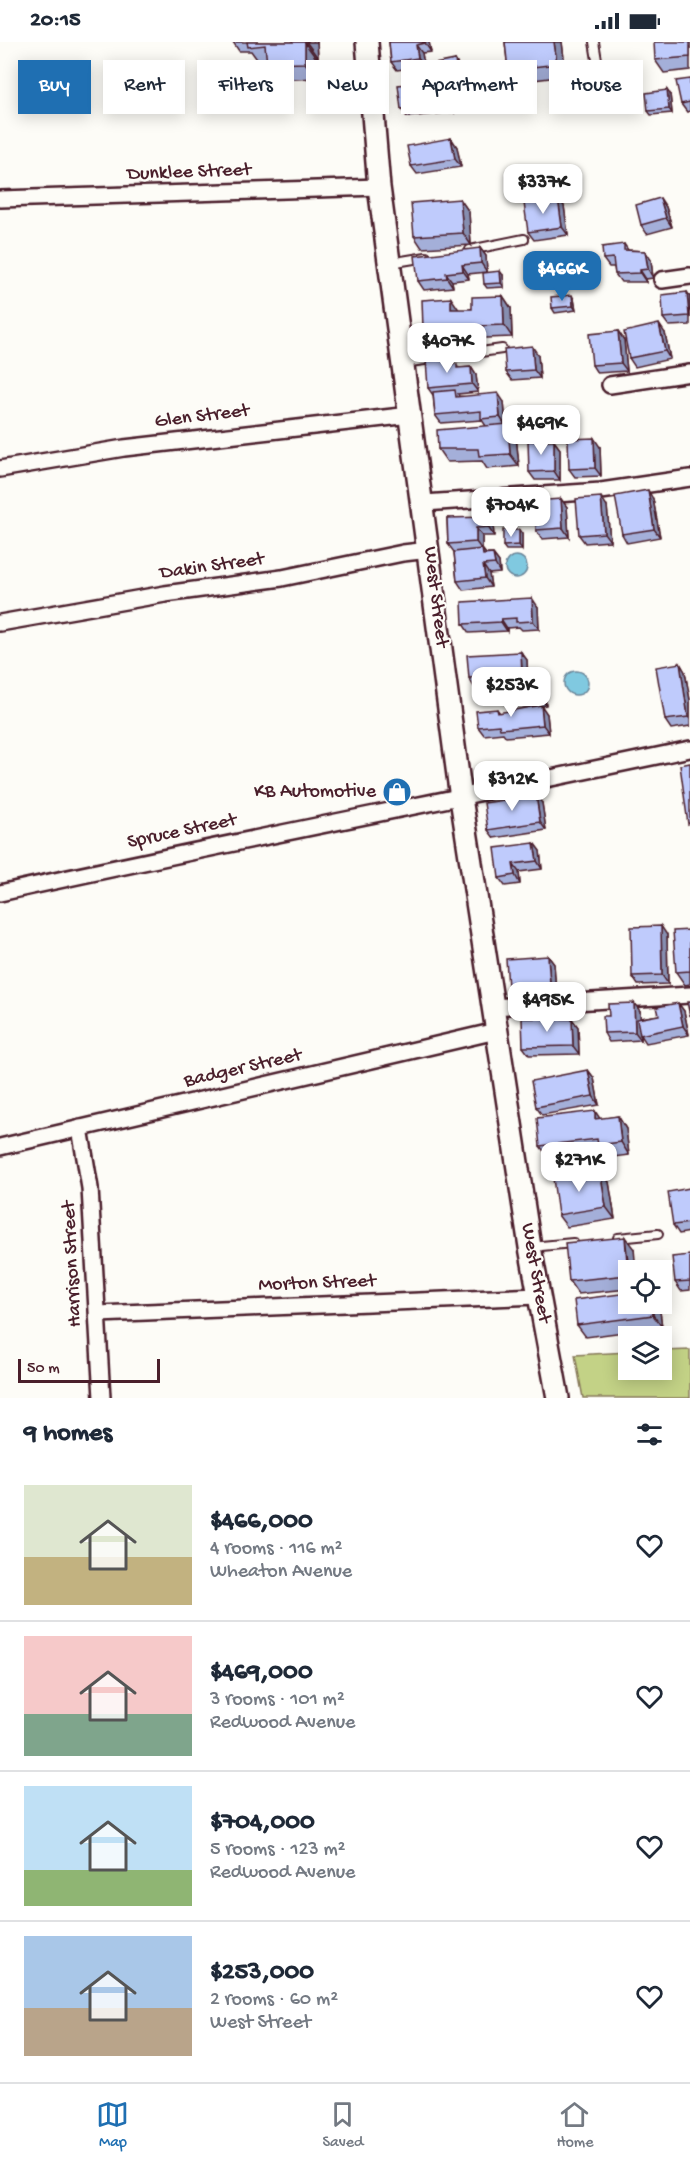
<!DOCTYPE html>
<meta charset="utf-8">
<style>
:root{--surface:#fff;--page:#f2f2f3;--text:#1f2937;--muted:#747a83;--line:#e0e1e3;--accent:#1f6fb2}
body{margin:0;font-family:"Gochi Hand",sans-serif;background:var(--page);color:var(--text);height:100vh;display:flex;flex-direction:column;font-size:22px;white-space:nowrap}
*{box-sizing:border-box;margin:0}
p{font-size:20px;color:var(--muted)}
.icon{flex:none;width:33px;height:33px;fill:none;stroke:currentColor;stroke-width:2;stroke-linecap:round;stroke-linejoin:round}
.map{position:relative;height:1356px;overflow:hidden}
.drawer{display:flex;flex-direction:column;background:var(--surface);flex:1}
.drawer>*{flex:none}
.top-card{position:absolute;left:18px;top:18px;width:654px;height:54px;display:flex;gap:12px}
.buttons{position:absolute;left:618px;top:1218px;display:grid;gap:12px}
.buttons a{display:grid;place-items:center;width:54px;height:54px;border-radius:0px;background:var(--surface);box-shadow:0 3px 15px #0003;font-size:30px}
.scale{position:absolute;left:18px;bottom:15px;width:142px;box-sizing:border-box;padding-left:6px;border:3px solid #4a1f2b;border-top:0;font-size:16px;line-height:21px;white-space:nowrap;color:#4a1f2b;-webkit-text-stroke:4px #fdfcf7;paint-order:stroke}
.price{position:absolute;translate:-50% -51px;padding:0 14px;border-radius:12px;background:#fff;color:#222;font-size:20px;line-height:39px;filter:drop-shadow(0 2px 3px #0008)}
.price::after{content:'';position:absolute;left:50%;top:36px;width:18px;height:14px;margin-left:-9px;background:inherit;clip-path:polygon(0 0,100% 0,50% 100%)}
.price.active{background:var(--accent);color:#fff}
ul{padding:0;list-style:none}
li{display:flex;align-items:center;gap:18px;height:150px;padding:0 24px}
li+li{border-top:2px solid var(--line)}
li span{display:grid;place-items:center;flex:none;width:168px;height:120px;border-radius:0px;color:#555}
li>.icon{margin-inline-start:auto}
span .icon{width:72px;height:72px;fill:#fffc;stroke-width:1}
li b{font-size:26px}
h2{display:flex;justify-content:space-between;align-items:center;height:72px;padding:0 24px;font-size:26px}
.chip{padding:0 21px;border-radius:0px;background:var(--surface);box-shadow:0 3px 15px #0003;font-size:21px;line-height:54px}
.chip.active{background:var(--accent);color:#fff}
.status{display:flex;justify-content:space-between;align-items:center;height:42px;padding:0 30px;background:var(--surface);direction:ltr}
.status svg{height:16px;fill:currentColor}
.tab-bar{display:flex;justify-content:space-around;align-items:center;height:84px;border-top:2px solid var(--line);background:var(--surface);font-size:16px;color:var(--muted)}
.tab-bar a{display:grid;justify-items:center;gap:3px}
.tab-bar .active{color:var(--accent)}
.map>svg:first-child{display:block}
.green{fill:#c3d286;stroke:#867858;stroke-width:1.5}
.water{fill:#80c9e0;stroke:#6a8598;stroke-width:1.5}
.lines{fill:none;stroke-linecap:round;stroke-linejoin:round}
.lane-casing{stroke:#4a1f2b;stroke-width:12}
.street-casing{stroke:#4a1f2b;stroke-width:20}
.secondary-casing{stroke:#4a1f2b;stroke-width:26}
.lane{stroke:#fdfcf7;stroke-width:8}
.street{stroke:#fdfcf7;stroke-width:15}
.secondary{stroke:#fdfcf7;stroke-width:21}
.wall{fill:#a4afd9;stroke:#4a1f2b;stroke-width:1.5}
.shaded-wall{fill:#868eb0;stroke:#4a1f2b;stroke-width:1.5}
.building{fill:#bfcbfc;stroke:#4a1f2b;stroke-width:1.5}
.labels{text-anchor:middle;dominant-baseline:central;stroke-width:4.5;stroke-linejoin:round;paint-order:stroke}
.street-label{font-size:20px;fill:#4a1f2b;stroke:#fdfcf7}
.poi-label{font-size:20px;fill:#4a1f2b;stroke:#fdfcf7;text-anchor:end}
</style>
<div class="status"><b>20:15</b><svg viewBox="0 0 49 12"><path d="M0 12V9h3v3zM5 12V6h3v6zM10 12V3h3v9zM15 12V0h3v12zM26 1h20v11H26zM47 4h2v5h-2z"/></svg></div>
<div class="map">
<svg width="690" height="1356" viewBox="0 0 690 1356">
<rect width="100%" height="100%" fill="#fdfcf7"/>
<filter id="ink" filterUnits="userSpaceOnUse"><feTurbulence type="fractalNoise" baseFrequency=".0167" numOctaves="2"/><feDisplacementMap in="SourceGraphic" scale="12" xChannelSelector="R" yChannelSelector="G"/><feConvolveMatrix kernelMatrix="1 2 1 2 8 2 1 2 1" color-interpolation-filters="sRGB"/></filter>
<g filter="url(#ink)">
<path class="green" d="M690 1308V1356H583L575 1313 628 1310V1328H662V1309Z"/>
<path class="water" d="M505 525a11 11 0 1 1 22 0a11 11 0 1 1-22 0Z
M564 641a12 12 0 1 1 24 0a12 12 0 1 1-24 0Z"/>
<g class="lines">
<g class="lane-casing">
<path id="lane" d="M594 0 598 24
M470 208 524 197
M390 221 426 215
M403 321 502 307
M618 1196 658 1192
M531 1205 573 1201"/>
</g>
<g class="street-casing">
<path id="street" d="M0 157 379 145
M662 238 690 234
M610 343 690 331
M0 427 124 406 410 373
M424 461 601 449 690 436
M0 581 165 552 282 536 403 511 429 508
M0 851C229 800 460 756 690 707
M492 965 690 953
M80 1086 90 1146 102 1356
M0 1105 496 989
M98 1272 539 1254"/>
</g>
<g class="secondary-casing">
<path id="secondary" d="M367 0 379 145 461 756 530 1205 558 1356"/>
</g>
<use href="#lane" class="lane"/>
<use href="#street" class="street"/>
<use href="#secondary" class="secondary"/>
</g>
<path class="wall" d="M233 0H317L318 16H316V36L278 38 267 22V20H259L251 9H239Z
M389 0H429L431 10 422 11 424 24 397 28 391 20Z
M505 0H562L566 34 517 40 508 28Z
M690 0V28L664 31 655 18Z
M455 18 458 23 460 34 483 40 487 65 462 69 456 61 452 38 446 39 451 46 454 70 407 75 401 67 438 39 436 36Z
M690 37V69L687 70 681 62Z
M670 52 672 71 651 73 648 69Z
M451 96 457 105 461 125 417 132 411 124Z
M558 156 564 164 568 193 534 198 528 190Z
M460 157 469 170 471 203 422 206 414 194Z
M666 165 672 185 647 192 641 183Z
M624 202 628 208 645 209 651 218 653 236 646 237V240H621L615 232 614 225H609L603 217Z
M480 206 486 214 487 230 468 232 469 237 452 239 453 245 424 248 418 239Z
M503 233 504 245 487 246 484 242Z
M687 250 690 255V283L669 284 663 276Z
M503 254 511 266 512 295 432 298 423 286Z
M574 257 576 268 555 271 552 266Z
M618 289 624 298 627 329 597 331 592 323Z
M665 291 670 317 635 325 629 316Z
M538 313 540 336 512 338 506 330Z
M446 316 450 322 460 326 471 325 476 333 478 350 458 352 459 354 504 360 506 382H508L516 394 519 424 487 427 482 419 447 420 438 407 486 384 482 378 441 381 435 373 433 353 428 346Z
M554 399 560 407V438H535L529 430Z
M600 405 601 434 575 435 569 427Z
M561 457 567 465 569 495 542 497 536 488Z
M653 457 660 495 627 501 622 492Z
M607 464 610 499 585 501 579 493Z
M447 476 493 483 494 494H482V507L486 512H493L499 520 500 531 489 532 491 545 463 548 457 539 454 510 448 502Z
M519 488 522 492V508H506L503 504Z
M538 565 539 587 522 588 519 585 507 586V589L469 591 463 582Z
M521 610 527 618 528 642 474 645 469 636Z
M680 621 685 630 690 658V684L671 687 665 678Z
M545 656 546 663 541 664 547 672 549 691 506 695 503 691 484 693 478 685 497 667 500 671 541 663 538 660Z
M542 761 546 788 494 796 488 788Z
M534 801 540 809 542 827 519 830 520 842 505 844 499 836Z
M690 888V942L685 943 676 930Z
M667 893 668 942 638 943 632 934Z
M548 914 554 922 556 950 514 954 508 945Z
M678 961 684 969 689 993 646 1001 641 993V998L609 1000 604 991 609 974 640 969V976L659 973Z
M572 977 578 985 579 1012 529 1013 523 1005Z
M588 1028 594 1036 599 1063 542 1073 536 1065Z
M618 1074 626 1087 629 1113 606 1116 602 1109 549 1116 540 1104 600 1077Z
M600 1128 609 1140 615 1177 567 1185 558 1173Z
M690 1146V1190L679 1192 673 1183Z
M634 1207 628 1228V1247L578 1252 569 1239Z
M690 1213V1248L681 1249 675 1240Z
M659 1262 662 1285 586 1295 577 1283Z"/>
<path class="shaded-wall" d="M307 0H317L318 16 307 1Z
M425 0H429L431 10 425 1Z
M554 0H562L566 34 557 22Z
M305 1 316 16V36L305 21Z
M416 3 422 11 424 24 418 16Z
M455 18 458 23 460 37 457 33Z
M477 32 483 40 487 65 481 57Z
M445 38 451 46 454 70 448 62Z
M667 48 670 52 672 71 669 67Z
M451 96 457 105 461 125 455 117Z
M558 156 564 164 568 193 562 185Z
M660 156 666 165 672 185 666 176Z
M460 157 469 170 471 203 463 191Z
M480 206 486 214 487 230 481 221Z
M645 209 651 218 653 236 648 227Z
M462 223 468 232 469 237 463 229Z
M640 228 646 237V240L640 231Z
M500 229 503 233 504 245 501 241Z
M446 231 452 239 453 245 447 236Z
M687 250 690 255V275L689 274Z
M572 253 574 257 576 268 573 264Z
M503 254 511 266 512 295 504 283Z
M451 256 460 269 451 267Z
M659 282 665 291 670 317 665 309Z
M618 289 624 298 627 329 621 321Z
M532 304 538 313 540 336 534 328Z
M471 325 476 333 478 350 472 342Z
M498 351 504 360 506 384 500 375Z
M508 382 516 394 519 424 510 412Z
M594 396 600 405 601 434 595 426Z
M554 399 560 407V438L554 429Z
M648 448 653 457 660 495 654 487Z
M601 455 607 464 610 499 604 491Z
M561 457 567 465 569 495 563 486Z
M487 475 493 483 494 494 488 485Z
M476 486 482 494V507L488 515 483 513 482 508 476 500Z
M519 488 522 492V508L519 503Z
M493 512 499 520 500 531 495 522Z
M483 523 489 532 491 545 485 536Z
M532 556 538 565 539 587 533 579Z
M501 577 507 586V589L501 580Z
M521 610 527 618 528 642 522 633Z
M680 621 685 630 690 658V677L688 675Z
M542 652 545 656 546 663 543 659Z
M541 663 547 672 549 691 543 683Z
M536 753 542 761 546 788 540 780Z
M534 801 540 809 542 827 537 819Z
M513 822 519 830 520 842 515 833Z
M661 884 667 893 668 942 662 933Z
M548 914 554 922 556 950 550 942Z
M634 961 640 969 641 998 635 990Z
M678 961 684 969 689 993 683 984Z
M572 977 578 985 579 1012 573 1004Z
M588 1028 594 1036 599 1063 593 1054Z
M595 1069 603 1081 595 1077Z
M618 1074 626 1087 629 1113 621 1100Z
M600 1128 609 1140 615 1177 606 1165Z
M625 1195 634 1207 636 1228H629Z
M652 1262H659L662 1285 653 1273Z"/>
<path class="building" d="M247 0H307L305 1V21L267 22 265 3 248 5Z
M389 0H425V1L416 3 418 16 391 20Z
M505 0H554L557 22 508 28Z
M654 0H690V15L655 18Z
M455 18 457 33 436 36 434 22Z
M477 32 481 57 456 61 452 36Z
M690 37V60L681 62 676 39Z
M445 38 448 62 401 67 398 43Z
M667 48 669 67 648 69 646 51Z
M451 96 455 117 411 124 407 104Z
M558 156 562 185 528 190 524 161Z
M660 156 666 176 641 183 636 163Z
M460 157 463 191 414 194 411 161Z
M624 202V208L645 209 648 227 640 228V231L615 232 613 216 603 217 602 205Z
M480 206 481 221 462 223 463 229 446 231 447 236 418 239 415 214Z
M500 229 501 241 484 242 483 231Z
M687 250 689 274 663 276 662 253Z
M572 253 573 264 552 266 551 255Z
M503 254 504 283 423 286 422 258 451 256V267H472V255Z
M659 282 665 309 629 316 624 290Z
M618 289 621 321 592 323 589 292Z
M532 304 534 328 506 330 504 307Z
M446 316V322H457V326L471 325 472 342 428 346 426 318Z
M455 348 456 355 498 351 500 375 481 377V369L435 373 433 350Z
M508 382 510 412 479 414 478 407H438L437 388Z
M594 396 595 426 569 427 568 397Z
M528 399H554V429L529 430Z
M648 448 654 487 622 492 615 454Z
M601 455 604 491 579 493 576 457Z
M561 457 563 486 536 488 534 459Z
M487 475 488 485 476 486V500L448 502 447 476Z
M503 488H519V503L503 504Z
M482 507 483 513 493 512 495 522 483 523 485 536 457 539 454 510Z
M532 556 533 579 516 580V576L501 577V580L463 582 462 560Z
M521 610 522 633 469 636 467 613Z
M680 621 688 675 665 678 656 625Z
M542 652 543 659 538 660V653Z
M541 663 543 683 500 687 499 683 478 685 476 669 497 667 498 671Z
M690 721V781L688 782 680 723Z
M536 753 540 780 488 788 484 761Z
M534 801 537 819 513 822 515 833 499 836 495 806Z
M661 884 662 933 632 934 631 885Z
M690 888V929L676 930 673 889Z
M548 914 550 942 508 945 506 917Z
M687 960H690V974Z
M634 961 635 990 604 991 603 974H609L608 962Z
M678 961 683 984 640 993 637 977 659 973 657 965Z
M522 976 572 977 573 1004 523 1005Z
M588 1028 593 1054 536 1065 531 1039Z
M595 1069V1077L618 1074 621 1100 598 1103 597 1097 540 1104 537 1076Z
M600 1128 606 1165 558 1173 553 1136Z
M690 1146V1181L673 1183 668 1150Z
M625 1195 628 1233 569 1239 565 1201Z
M690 1213V1239L675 1240 672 1215Z
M628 1251V1262H652L653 1273 577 1283 574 1258Z"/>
</g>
<defs>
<g id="shop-disc" transform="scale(1.5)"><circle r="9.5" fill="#1f6fb2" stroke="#fdfcf7"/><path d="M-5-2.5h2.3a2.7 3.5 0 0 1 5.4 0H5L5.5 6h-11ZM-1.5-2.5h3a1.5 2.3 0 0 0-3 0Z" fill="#fff"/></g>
</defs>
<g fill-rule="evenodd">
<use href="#shop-disc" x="397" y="750"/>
</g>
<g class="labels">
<g class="street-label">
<text transform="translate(189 131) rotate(-2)">Dunklee Street</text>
<text transform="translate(202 375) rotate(-7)">Glen Street</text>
<text transform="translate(212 525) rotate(-8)">Dakin Street</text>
<text transform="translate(435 555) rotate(83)">West Street</text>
<text transform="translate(182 790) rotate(-12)">Spruce Street</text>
<text transform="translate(243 1027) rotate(-13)">Badger Street</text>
<text transform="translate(73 1222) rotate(-93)">Harrison Street</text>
<text transform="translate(535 1231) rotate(80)">West Street</text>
<text transform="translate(317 1242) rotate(-2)">Morton Street</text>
</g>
<g class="poi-label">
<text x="376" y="750">KB Automotive</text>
</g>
</g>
</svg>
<div class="buttons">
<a><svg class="icon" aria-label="locate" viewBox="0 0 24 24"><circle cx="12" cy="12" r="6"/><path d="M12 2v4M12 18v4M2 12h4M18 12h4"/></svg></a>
<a><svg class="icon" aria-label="layers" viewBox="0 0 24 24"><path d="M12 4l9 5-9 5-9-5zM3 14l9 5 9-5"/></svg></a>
</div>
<div class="scale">50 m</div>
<b class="price" style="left:543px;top:173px">$337K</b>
<b class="price active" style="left:562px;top:260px">$466K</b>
<b class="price" style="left:447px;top:332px">$407K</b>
<b class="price" style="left:541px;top:414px">$469K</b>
<b class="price" style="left:511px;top:496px">$704K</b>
<b class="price" style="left:511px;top:676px">$253K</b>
<b class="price" style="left:512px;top:770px">$312K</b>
<b class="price" style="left:547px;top:991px">$495K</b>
<b class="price" style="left:579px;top:1151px">$271K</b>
<div class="top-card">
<a class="chip active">Buy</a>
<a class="chip">Rent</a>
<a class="chip">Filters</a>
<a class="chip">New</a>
<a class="chip">Apartment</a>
<a class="chip">House</a>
</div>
</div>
<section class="drawer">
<h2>9 homes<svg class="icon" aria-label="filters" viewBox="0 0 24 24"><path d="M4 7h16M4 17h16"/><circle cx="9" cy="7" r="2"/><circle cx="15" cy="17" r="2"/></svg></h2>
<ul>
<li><span style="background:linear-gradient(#dfe7d0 60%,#c2b280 0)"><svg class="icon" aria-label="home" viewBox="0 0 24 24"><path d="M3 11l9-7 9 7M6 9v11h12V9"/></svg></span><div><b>$466,000</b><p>4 rooms · 116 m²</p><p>Wheaton Avenue</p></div><svg class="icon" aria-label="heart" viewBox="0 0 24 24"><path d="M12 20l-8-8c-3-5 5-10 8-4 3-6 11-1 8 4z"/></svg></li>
<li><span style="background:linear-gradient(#f6c9c9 65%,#7fa58c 0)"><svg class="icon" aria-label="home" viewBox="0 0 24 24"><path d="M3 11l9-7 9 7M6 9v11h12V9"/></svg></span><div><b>$469,000</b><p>3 rooms · 101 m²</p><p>Redwood Avenue</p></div><svg class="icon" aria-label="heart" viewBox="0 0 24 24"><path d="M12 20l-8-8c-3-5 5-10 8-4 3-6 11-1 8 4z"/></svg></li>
<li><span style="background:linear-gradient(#bfe0f5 70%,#8fb573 0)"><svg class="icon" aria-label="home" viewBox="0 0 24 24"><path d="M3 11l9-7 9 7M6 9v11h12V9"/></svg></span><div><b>$704,000</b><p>5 rooms · 123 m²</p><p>Redwood Avenue</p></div><svg class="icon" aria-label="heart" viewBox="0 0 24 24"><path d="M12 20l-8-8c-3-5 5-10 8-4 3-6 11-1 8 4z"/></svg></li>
<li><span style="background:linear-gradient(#a9c7e8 60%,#b9a48a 0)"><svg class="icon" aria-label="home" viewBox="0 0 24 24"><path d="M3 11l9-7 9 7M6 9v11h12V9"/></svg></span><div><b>$253,000</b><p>2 rooms · 60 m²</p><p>West Street</p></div><svg class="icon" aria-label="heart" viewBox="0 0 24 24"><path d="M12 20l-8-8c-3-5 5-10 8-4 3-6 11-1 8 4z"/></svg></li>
</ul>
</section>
<nav class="tab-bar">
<a class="active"><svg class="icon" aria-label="map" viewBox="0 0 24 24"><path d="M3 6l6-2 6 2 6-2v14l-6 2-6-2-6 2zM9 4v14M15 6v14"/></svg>Map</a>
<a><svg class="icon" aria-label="saved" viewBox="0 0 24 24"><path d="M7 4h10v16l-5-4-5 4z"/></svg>Saved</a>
<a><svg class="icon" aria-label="home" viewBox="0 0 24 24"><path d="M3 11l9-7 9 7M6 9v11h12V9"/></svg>Home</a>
</nav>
